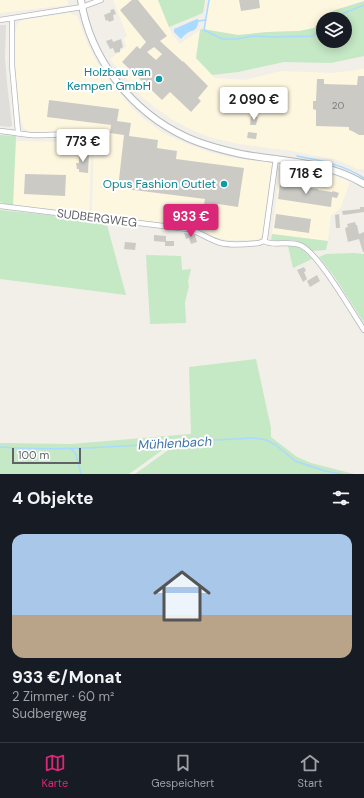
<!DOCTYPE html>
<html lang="de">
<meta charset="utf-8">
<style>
:root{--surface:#171b24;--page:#20242c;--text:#f1f3f6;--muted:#9ea1a6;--line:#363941;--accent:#db2777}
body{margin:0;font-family:"DM Sans",sans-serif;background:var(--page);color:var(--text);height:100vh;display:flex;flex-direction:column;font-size:15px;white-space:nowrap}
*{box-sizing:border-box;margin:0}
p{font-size:13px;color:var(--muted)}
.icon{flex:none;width:22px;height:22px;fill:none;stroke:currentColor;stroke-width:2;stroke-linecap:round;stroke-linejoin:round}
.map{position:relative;height:474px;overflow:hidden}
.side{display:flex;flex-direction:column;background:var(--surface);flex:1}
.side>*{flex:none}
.tools{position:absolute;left:316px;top:12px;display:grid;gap:8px}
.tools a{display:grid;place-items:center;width:36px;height:36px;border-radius:50%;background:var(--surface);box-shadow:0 2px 10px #0003;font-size:20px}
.scale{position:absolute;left:12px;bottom:10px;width:69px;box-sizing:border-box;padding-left:4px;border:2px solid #5f6368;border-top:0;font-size:11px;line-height:14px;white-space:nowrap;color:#5f6368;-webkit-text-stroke:3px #fff;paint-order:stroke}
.price{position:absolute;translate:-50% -34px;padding:0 9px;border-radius:4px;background:#fff;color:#222;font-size:13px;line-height:26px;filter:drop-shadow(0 1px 2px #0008)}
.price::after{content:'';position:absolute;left:50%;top:24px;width:12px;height:9px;margin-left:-6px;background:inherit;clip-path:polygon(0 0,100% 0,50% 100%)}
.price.active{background:var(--accent);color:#fff}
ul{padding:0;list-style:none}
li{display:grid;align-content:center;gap:8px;height:212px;padding:0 12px}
li span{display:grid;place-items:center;height:124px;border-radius:12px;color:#555}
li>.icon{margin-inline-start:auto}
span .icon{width:72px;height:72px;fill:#fffc;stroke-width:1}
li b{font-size:17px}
h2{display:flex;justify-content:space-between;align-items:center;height:48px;padding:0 12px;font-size:17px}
.tabs{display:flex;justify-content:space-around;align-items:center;height:56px;border-top:1px solid var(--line);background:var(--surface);font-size:11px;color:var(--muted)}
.tabs a{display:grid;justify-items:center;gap:2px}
.tabs .active{color:var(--accent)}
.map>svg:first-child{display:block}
.commercial{fill:#fef7e0}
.industrial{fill:#e0deda}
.green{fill:#c5e8c5;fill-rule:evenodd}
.water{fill:#aadaff}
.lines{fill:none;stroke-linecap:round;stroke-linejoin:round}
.stream{stroke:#aadaff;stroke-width:1.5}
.building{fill:#cccac5;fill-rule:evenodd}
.street-casing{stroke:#b5b8bc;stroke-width:6}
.secondary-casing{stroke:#b6babf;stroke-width:8}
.street{stroke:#fff;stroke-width:4.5}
.secondary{stroke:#fff;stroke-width:6}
.culture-dot{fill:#0f9aa8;stroke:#fff;stroke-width:1.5}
.labels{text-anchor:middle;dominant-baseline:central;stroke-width:4;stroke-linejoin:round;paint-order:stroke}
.number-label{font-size:10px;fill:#7a7d7f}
.culture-label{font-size:12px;fill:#0d838f;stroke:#fff;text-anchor:end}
.street-label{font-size:12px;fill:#5f6368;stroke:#fff}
.water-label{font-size:13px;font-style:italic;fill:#4174aa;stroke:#fff}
</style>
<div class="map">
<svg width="364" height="474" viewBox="0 0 364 474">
<rect width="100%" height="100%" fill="#f1efe8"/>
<path class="commercial" d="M0 0H68V5L0 13Z
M113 0H158L171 32 180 44 200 30 196 58 215 78 245 80 282 71 333 73 364 69V169H357L338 160 292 151 239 144 209 137 190 129 173 120 154 107 140 95 110 59 126 47 124 38 127 36Z
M210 0H364V1L332 11 322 19 314 28 299 31 267 32 238 35 205 29Z
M69 13 77 16 88 45 100 68 133 109 144 119 163 133 185 143 209 152 232 158 272 163 262 235 260 238 256 240H228L215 237 200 228 92 215 94 134 30 132 26 130 23 127 20 116 17 94 14 60 15 34 17 24 22 20Z
M16 141 69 142 81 152 91 153 89 214 13 206Z
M281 164 307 168 327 173 350 182 340 209 331 215 328 241 272 234Z"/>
<path class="industrial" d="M0 25H6L5 58 7 83 12 125 10 127 0 126Z"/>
<path class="green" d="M158 0H205L203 13 169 27Z
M364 1V56L331 63 284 62 238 72 212 75 196 58 200 30 202 29 238 35 267 32 299 31 314 28 322 19 332 11ZM323 19H345V41H323Z
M0 135 16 136 13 206 0 202Z
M0 210 106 221 126 295 0 279Z
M272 234 328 241 326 250 312 251 302 243 293 240 271 241Z
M288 246C301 246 303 250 312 259L293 268Z
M354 253 364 254V323L334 276 319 257 326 254Z
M146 255 181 256 182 270 191 269 188 281 189 286 185 302 186 323 150 324Z
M256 359 271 428V437L297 457 311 463 354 474H135L174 446H168L129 474H0V443L71 444 191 434 189 367Z"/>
<path class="water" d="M197 19 199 20C196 30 197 29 189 32 185 34 183 37 181 39L174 32V29Z"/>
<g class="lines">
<path class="stream" d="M209 0 204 30 222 39H236L253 36 272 37 313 36 323 26
M329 19 364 5
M199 21 205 20
M297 156C320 160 344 165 364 178
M0 447C85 453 170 441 255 438L266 440 276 445 295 461 325 471 342 474
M70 448 76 454 81 474"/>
</g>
<path class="building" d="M132 0H138L167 36 160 41 183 62V61L208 86 198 98 201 101 191 112 170 92 162 100 122 62 137 46 140 49 146 42 120 10ZM154 47 162 54 156 60 147 52Z
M239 0H259L260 8 241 11Z
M114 9 116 14 113 15 114 20 109 22 108 20 106 21 104 15 111 12 110 10Z
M112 39 113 42 121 39 123 47 120 49V52L115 53 113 48 110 49 106 41Z
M358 76H364V135H359L352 131 349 130V127L316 126V110L313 109V101H316L317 79H324V84L357 85Z
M49 100 119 109 117 121 131 123 129 136 158 140 157 148 177 151 176 159 244 168 238 207 218 204 216 218 202 216 205 199 118 188 124 135 110 133 111 125 47 117Z
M251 116 258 117 256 125H250Z
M248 132 257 133 256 139 247 138Z
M79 154H89L88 173 79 172V169H77L76 163H79Z
M25 174 66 175 65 196 24 194Z
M280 183 318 189V190L332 192 333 191 339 193 337 198 332 197 331 207 278 199Z
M360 207H364V212L343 215 342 211 360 209Z
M276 214 311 219 309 233 274 228Z
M339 214 340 228H336L335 215Z
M355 222 356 225H357L359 234 364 232V252H363L359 239 348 242 345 228 348 227 347 224Z
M184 233 195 235 197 242 191 244 189 238 186 239Z
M154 235 166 236V241H174V246H165V242L154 241Z
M125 242 136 243 135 250 124 249Z
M304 267 306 271 304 272 307 279 303 282 297 270Z
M317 275 320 281 310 287 307 281Z"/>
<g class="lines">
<g class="street-casing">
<path id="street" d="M12 19V65L18 132
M0 20 82 7 101 0
M0 131C10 132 21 134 31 135 46 136 79 132 90 137 92 143 91 148 84 148L70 136
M0 206 188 229C200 232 209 240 221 243 233 246 247 244 259 243L264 241 265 238 276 158
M264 241C274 247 288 240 300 245 317 251 352 312 364 330"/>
</g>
<g class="secondary-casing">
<path id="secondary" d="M81 0C90 59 132 112 186 137 203 145 223 150 241 154 284 162 326 161 364 184"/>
</g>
<use href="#street" class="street"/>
<use href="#secondary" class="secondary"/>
</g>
<g class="culture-dot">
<circle cx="159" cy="79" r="4"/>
<circle cx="224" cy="184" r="4"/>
</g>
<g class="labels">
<g class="number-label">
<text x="338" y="105">20</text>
</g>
<g class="culture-label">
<text x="151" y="72">Holzbau van<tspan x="151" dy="14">Kempen GmbH</tspan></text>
<text x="216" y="184">Opus Fashion Outlet</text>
</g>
<g class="street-label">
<text transform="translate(97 218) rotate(7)">SUDBERGWEG</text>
</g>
<g class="water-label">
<text transform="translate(175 443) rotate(-3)">Mühlenbach</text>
</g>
</g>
</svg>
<div class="tools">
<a><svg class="icon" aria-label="layers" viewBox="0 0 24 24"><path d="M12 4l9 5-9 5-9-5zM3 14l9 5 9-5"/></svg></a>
</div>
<div class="scale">100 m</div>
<b class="price" style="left:254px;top:121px">2 090 €</b>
<b class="price" style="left:83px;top:163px">773 €</b>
<b class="price" style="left:306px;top:195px">718 €</b>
<b class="price active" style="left:191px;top:238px">933 €</b>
</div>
<section class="side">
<h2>4 Objekte<svg class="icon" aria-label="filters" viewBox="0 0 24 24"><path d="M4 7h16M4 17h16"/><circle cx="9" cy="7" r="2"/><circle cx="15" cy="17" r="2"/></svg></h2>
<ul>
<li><span style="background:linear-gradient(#a9c7e8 65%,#b9a48a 0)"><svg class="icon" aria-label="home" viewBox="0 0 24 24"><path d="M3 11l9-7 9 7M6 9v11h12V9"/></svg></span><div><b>933 €/Monat</b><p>2 Zimmer · 60 m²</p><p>Sudbergweg</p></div></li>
</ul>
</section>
<nav class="tabs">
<a class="active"><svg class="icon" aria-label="map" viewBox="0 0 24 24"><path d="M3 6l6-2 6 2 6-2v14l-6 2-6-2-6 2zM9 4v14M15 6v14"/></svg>Karte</a>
<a><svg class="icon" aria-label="saved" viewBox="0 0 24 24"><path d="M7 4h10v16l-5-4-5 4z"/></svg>Gespeichert</a>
<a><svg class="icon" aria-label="home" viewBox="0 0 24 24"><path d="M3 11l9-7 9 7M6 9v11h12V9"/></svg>Start</a>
</nav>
